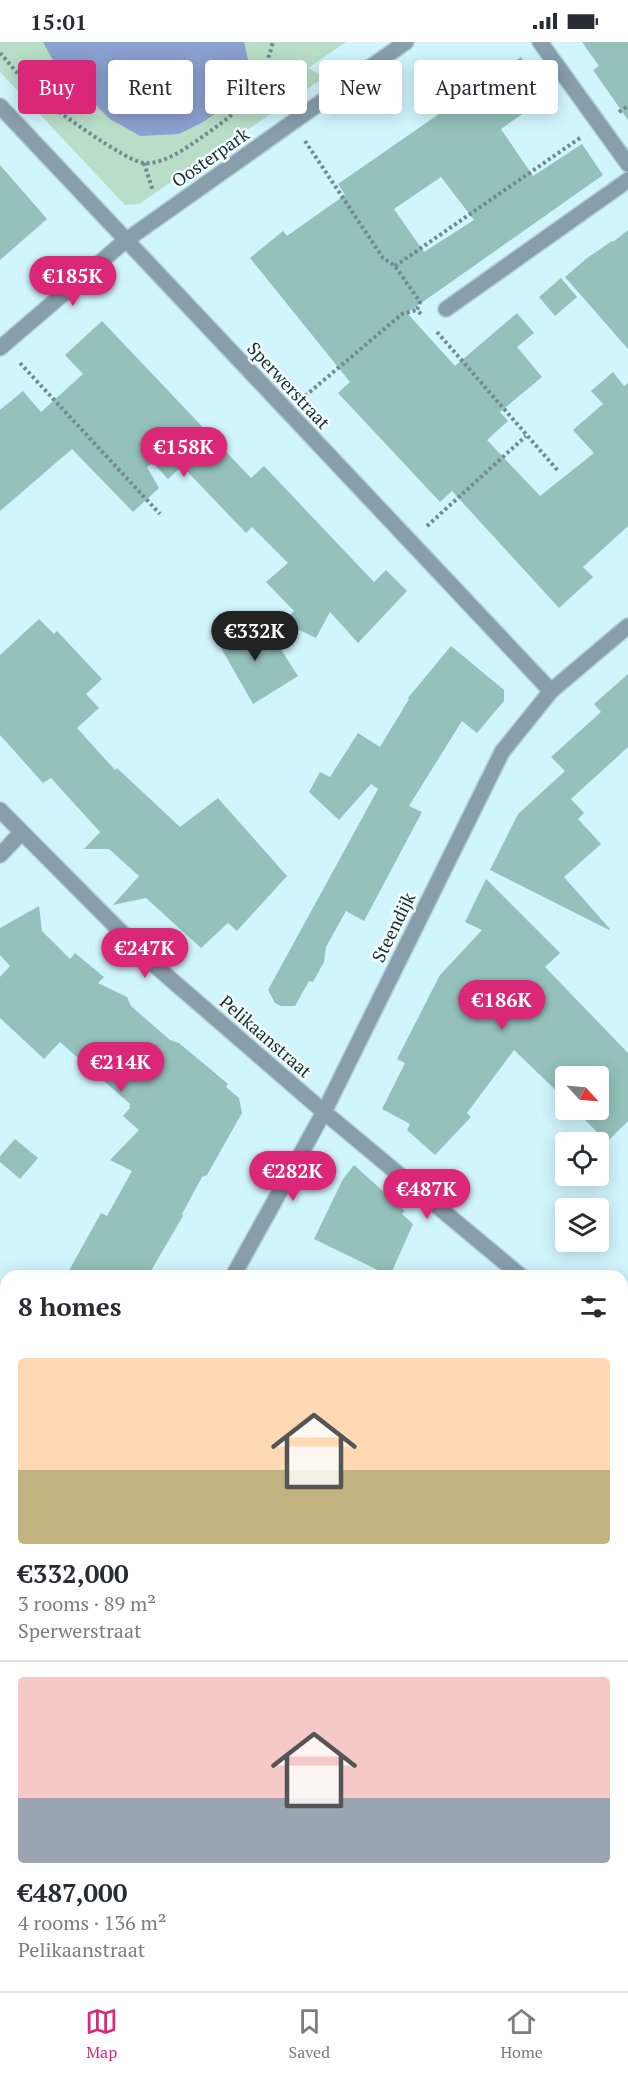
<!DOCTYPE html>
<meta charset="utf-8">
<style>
:root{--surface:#fff;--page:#f2f2f3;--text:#2b2b33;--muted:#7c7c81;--line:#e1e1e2;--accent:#db2777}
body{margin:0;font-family:"PT Serif",serif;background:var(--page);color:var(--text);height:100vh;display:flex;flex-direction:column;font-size:22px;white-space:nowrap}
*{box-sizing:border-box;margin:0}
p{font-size:20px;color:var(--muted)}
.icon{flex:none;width:33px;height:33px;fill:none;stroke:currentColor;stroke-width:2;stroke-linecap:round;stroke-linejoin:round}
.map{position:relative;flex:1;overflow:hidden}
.drawer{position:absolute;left:0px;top:1228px;width:628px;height:722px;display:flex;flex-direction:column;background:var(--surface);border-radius:18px 18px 0 0;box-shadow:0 3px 15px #0003}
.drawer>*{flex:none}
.banner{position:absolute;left:18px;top:18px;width:592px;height:54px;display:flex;gap:12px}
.needle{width:39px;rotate:116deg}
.controls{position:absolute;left:555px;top:1024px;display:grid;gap:12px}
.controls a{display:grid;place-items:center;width:54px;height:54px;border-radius:6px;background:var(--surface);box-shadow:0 3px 15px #0003;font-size:30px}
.price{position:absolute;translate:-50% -51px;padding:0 14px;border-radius:21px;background:var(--accent);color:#fff;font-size:20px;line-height:39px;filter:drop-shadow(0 2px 3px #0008)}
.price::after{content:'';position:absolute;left:50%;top:36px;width:18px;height:14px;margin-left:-9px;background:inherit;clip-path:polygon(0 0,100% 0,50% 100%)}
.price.on{background:#222;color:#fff}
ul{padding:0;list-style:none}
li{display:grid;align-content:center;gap:12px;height:318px;padding:0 18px}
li+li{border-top:2px solid var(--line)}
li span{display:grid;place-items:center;height:186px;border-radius:6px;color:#555}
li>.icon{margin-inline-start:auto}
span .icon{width:108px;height:108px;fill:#fffc;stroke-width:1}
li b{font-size:26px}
h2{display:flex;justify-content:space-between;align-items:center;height:72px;padding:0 18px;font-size:26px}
.pill{padding:0 21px;border-radius:6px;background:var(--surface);box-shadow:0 3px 15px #0003;font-size:21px;line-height:54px}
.pill.on{background:var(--accent);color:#fff}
.status{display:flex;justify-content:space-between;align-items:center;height:42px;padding:0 30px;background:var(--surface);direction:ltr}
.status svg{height:16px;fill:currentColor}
.tabs{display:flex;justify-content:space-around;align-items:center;height:84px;border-top:2px solid var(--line);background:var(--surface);font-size:16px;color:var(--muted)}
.tabs a{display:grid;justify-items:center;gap:3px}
.tabs .on{color:var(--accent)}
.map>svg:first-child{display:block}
.green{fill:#b8dec7}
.water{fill:#8aa0d0}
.building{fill:#94c1bb;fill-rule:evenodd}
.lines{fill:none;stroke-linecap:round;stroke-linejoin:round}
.minor-casing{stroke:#b0d1d8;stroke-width:18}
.path{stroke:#708a8f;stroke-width:4;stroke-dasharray:3 3;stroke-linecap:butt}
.minor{stroke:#889ead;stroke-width:15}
.labels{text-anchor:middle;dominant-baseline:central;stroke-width:5;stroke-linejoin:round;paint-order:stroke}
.street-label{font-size:18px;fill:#1c2d31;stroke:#f4fdff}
</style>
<div class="status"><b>15:01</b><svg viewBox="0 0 49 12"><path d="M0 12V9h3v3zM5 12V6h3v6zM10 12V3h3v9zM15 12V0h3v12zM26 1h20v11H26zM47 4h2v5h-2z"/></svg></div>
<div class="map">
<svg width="628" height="1949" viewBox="0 0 628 1949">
<rect width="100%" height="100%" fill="#d1f5fd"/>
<path class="green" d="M0 0H346L308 26 325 35 139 162 125 163 0 30Z"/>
<path class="water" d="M43 0H244L249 22 242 42 225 65 203 80 179 92 140 94 110 77 56 24Z"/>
<path class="building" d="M582 0H628V78L593 28 599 24Z
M521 15 548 54 501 87 533 134 582 102 603 133 407 271 455 324 517 271 534 291 517 305 542 335 500 370 508 379 487 398 540 454 594 411 573 388 603 362 591 349 613 330 624 344 628 341V484L583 525 593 535 559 566 452 449 440 460 338 351 350 340 250 216 283 189 287 194 345 153 338 142ZM441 135 474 178 424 210 394 167Z
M0 123 47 177 0 218Z
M628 188V307L565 235 587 216 612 199 613 200Z
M561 236 577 255 555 274 539 255Z
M102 279 251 436 264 424 374 540 386 528 407 549 358 601 330 570 316 596 283 580 294 569 266 540 288 521 252 485 246 491 182 424 168 437 153 421 147 425 159 446 133 470 72 407 0 469V368L23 349 41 370 83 332 65 313Z
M39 577 54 592 57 589 102 637 86 652 99 666 77 686 115 728 117 726 180 785 218 756 287 834 237 889 228 881 201 906 146 856 113 863 139 834 109 807H84L100 790 51 736 43 741 0 693V613Z
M233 578 252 610 271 592 298 634 253 662 212 590Z
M451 604 504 648V659L477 691 462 679 409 764 422 770 364 879 346 869 326 905 324 920 313 940 309 939 295 964H281L275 961 268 948 378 747 371 742 339 778 309 750 320 730 330 735 358 691 380 705 409 657 408 656Z
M628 632V705L571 757 584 771 578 777 601 802 564 835 610 887 609 888 490 828 518 772 565 729 551 715 601 670 594 662Z
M486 837 560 911 545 925 628 1011V1079L607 1100 575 1068H598V1035H566V1058L514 1008 467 1071 471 1075 435 1113 407 1088 410 1082 382 1067 405 1021 397 1017 440 933 482 888 465 880Z
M39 864 42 889 70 917 75 911 104 935 98 941 127 955 131 964 170 998 179 1001 228 1042 226 1045 239 1056 242 1071 207 1133 202 1135 182 1172 183 1174 148 1234H66L101 1171 107 1174 132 1129 110 1118 139 1088 123 1074 130 1066 129 1064 130 1062 60 1000 44 1017 0 976V935L10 924 0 913V886Z
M15 1097 38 1116 20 1137 0 1120V1114Z
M354 1123 405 1169 402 1172 413 1182 390 1234 314 1197 343 1137Z"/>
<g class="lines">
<g class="minor-casing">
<path id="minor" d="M540 0 628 122
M0 64 551 649
M446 267 628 138
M0 306 125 199 406 0
M0 768 152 921 324 1070 521 1234
M0 813 21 791
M233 1234 324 1070 502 710 551 649 628 584
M622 1317 628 1321
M622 1370 628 1364
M622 1432 628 1436
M0 1656 6 1645
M622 1672 628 1676
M0 1679 6 1684
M622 1900 628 1904
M352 1944 359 1949"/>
</g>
<path class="path" d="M0 11C12 24 23 39 36 52 51 65 127 120 144 121 165 123 192 102 209 90 247 64 261 45 273 0
M619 70 628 64
M305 99 383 216 395 224 420 260 417 268 422 273
M144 121 153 149
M395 224 580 96
M437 290 559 430
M20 321 160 472
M305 354 402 272 417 268
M427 484 526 394
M160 1949 163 1944"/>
<use href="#minor" class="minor"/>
</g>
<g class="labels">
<g class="street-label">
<text transform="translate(210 115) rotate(-35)">Oosterpark</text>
<text transform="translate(289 343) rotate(47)">Sperwerstraat</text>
<text transform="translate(393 885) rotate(-64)">Steendijk</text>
<text transform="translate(266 994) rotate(41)">Pelikaanstraat</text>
</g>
</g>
</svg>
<div class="controls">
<a><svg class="needle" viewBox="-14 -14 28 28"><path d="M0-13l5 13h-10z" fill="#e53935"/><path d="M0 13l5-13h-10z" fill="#7c7c81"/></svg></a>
<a><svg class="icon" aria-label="locate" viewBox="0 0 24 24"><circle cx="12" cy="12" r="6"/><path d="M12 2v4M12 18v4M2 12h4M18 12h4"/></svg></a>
<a><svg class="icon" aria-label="layers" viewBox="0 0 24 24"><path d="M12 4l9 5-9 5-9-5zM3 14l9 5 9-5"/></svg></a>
</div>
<b class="price" style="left:73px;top:265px">€185K</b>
<b class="price" style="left:184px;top:436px">€158K</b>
<b class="price on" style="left:255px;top:620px">€332K</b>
<b class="price" style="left:145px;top:937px">€247K</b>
<b class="price" style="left:502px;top:989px">€186K</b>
<b class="price" style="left:121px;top:1051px">€214K</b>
<b class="price" style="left:293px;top:1160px">€282K</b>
<b class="price" style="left:427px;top:1178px">€487K</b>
<div class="banner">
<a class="pill on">Buy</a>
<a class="pill">Rent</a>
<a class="pill">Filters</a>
<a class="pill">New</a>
<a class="pill">Apartment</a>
</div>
<section class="drawer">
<h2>8 homes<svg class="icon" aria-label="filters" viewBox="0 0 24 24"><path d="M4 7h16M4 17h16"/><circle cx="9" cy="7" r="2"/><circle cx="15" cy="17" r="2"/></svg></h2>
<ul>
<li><span style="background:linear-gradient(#ffd9b3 60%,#c2b280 0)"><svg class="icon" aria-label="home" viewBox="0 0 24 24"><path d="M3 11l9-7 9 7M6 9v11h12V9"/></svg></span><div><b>€332,000</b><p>3 rooms · 89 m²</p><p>Sperwerstraat</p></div></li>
<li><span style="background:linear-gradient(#f6c9c9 65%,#9aa5b1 0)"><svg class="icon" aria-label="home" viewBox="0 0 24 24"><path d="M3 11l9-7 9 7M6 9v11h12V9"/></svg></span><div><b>€487,000</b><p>4 rooms · 136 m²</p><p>Pelikaanstraat</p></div></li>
</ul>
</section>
</div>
<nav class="tabs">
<a class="on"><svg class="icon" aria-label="map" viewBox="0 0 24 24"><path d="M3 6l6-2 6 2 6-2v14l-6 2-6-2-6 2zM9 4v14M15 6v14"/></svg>Map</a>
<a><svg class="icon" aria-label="saved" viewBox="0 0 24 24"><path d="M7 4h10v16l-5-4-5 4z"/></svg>Saved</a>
<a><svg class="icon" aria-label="home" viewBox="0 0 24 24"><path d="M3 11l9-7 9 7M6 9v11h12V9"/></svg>Home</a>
</nav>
